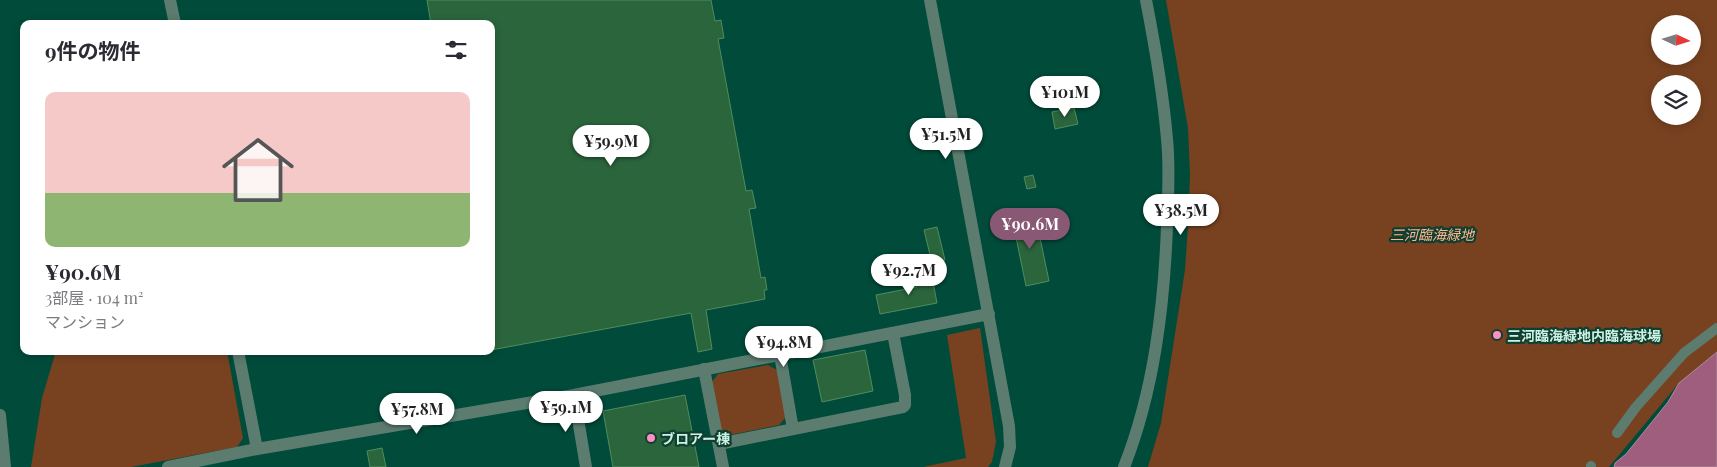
<!DOCTYPE html>
<html lang="ja">
<meta charset="utf-8">
<style>
:root{--surface:#fff;--page:#f7f7f7;--text:#2b2b33;--muted:#7c7c81;--line:#e1e1e2;--accent:#895874}
body{margin:0;font-family:"Playfair Display","Noto Sans JP",serif;background:var(--page);color:var(--text);height:100vh;display:flex;flex-direction:column;font-size:19px;white-space:nowrap}
*{box-sizing:border-box;margin:0}
p{font-size:16px;color:var(--muted)}
.icon{flex:none;width:28px;height:28px;fill:none;stroke:currentColor;stroke-width:2;stroke-linecap:round;stroke-linejoin:round}
.map{position:relative;flex:1;overflow:hidden}
.drawer{position:absolute;left:20px;top:20px;width:475px;height:335px;display:flex;flex-direction:column;background:var(--surface);border-radius:10px;box-shadow:0 2px 8px #0003}
.drawer>*{flex:none}
.needle{width:32px;rotate:94deg}
.tools{position:absolute;left:1651px;top:15px;display:grid;gap:10px}
.tools a{display:grid;place-items:center;width:50px;height:50px;border-radius:50%;background:var(--surface);box-shadow:0 2px 8px #0003;font-size:25px}
.price{position:absolute;translate:-50% -42px;padding:0 11px;border-radius:18px;background:#fff;color:#222;font-size:16px;line-height:32px;filter:drop-shadow(0 1px 2px #0008)}
.price::after{content:'';position:absolute;left:50%;top:30px;width:15px;height:11px;margin-left:-8px;background:inherit;clip-path:polygon(0 0,100% 0,50% 100%)}
.price.active{background:var(--accent);color:#fff}
ul{padding:0;list-style:none}
li{display:grid;align-content:center;gap:10px;height:265px;padding:0 25px}
li+li{border-top:1px solid var(--line)}
li span{display:grid;place-items:center;height:155px;border-radius:10px;color:#555}
li>.icon{margin-inline-start:auto}
span .icon{width:90px;height:90px;fill:#fffc;stroke-width:1}
li b{font-size:21px}
h2{display:flex;justify-content:space-between;align-items:center;height:60px;padding:0 25px;font-size:21px}
.map>svg:first-child{display:block}
.green{fill:#784220;fill-rule:evenodd}
.water{fill:#9f5e7d;stroke:#ac8b9c}
.building{fill:#2a653c;stroke:#518c60}
.lines{fill:none;stroke-linecap:round;stroke-linejoin:round}
.pedestrian{stroke:#5c7c70;stroke-width:10}
.minor{stroke:#5c7c70;stroke-width:12}
.tertiary{stroke:#5c7c70;stroke-width:12}
.poi-dot{fill:#fc8fc3;stroke:#103e31;stroke-width:2}
.labels{text-anchor:middle;dominant-baseline:central;stroke-width:4.5;stroke-linejoin:round;paint-order:stroke}
.park-label{font-size:14px;font-style:italic;fill:#feb78e;stroke:#103e31}
.poi-label{font-size:14px;font-weight:bold;fill:#cbf3e4;stroke:#103e31;text-anchor:start}
</style>
<div class="map">
<svg width="1717" height="467" viewBox="0 0 1717 467">
<rect width="100%" height="100%" fill="#004b3a"/>
<path class="green" d="M1166 0H1717V352L1679 383 1609 467H1148L1161 423 1185 270 1188 226 1190 175 1188 128ZM1660 24H1692V56H1660ZM1660 84H1692V116H1660Z
M980 328 996 442 992 462 988 467H923L966 458 947 335Z
M56 351H227L243 438 237 447 131 467H31L42 398Z
M768 365 777 370 786 417 779 425 730 435 721 430 712 382 718 374Z"/>
<path class="water" d="M1717 352V467H1614L1615 463 1626 454 1668 402 1679 383Z"/>
<path class="building" d="M427 0H711L715 21 721 20 724 38 718 39 746 191 752 190 756 208 749 209 761 278 765 277 767 290H764L765 299 706 310 712 349 698 352 691 313 491 350V24H431Z
M1074 108 1078 124 1055 129 1052 112Z
M1033 175 1036 187 1027 189 1024 177Z
M1035 214 1049 281 1026 286 1012 218Z
M937 227 945 260 932 263 924 230Z
M931 272 937 303 880 314 876 295 917 287 915 276Z
M865 350 873 391 822 402 813 360Z
M685 395 699 467H613L603 411Z
M382 448 386 467H370L367 451Z"/>
<g class="lines">
<path class="pedestrian" d="M1617 433 1636 407 1684 353 1717 328
M1591 467V466"/>
<path class="minor" d="M780 355 793 429
M704 369 723 467
M0 415 5 467
M719 444 903 407 905 405V395L893 333"/>
<path class="tertiary" d="M170 0 175 24
M930 0 1009 426 1010 447 1005 467
M238 351 257 449
M574 395 586 467
M168 467 257 449 574 395 989 314
M1124 467C1154 391 1164 307 1167 226 1168 197 1170 167 1167 139 1163 92 1155 46 1146 0"/>
</g>
<g class="poi-dot">
<circle cx="1497" cy="335" r="5"/>
<circle cx="651" cy="438" r="5"/>
</g>
<g class="labels">
<g class="park-label">
<text x="1432" y="234">三河臨海緑地</text>
</g>
<g class="poi-label">
<text x="1507" y="335">三河臨海緑地内臨海球場</text>
<text x="661" y="438">ブロアー棟</text>
</g>
</g>
</svg>
<div class="tools">
<a><svg class="needle" viewBox="-14 -14 28 28"><path d="M0-13l5 13h-10z" fill="#e53935"/><path d="M0 13l5-13h-10z" fill="#7c7c81"/></svg></a>
<a><svg class="icon" aria-label="layers" viewBox="0 0 24 24"><path d="M12 4l9 5-9 5-9-5zM3 14l9 5 9-5"/></svg></a>
</div>
<b class="price" style="left:1065px;top:118px">¥101M</b>
<b class="price" style="left:946px;top:160px">¥51.5M</b>
<b class="price" style="left:611px;top:167px">¥59.9M</b>
<b class="price" style="left:1181px;top:236px">¥38.5M</b>
<b class="price active" style="left:1030px;top:250px">¥90.6M</b>
<b class="price" style="left:909px;top:296px">¥92.7M</b>
<b class="price" style="left:784px;top:368px">¥94.8M</b>
<b class="price" style="left:566px;top:433px">¥59.1M</b>
<b class="price" style="left:417px;top:435px">¥57.8M</b>
<section class="drawer">
<h2>9件の物件<svg class="icon" aria-label="filters" viewBox="0 0 24 24"><path d="M4 7h16M4 17h16"/><circle cx="9" cy="7" r="2"/><circle cx="15" cy="17" r="2"/></svg></h2>
<ul>
<li><span style="background:linear-gradient(#f6c9c9 65%,#8fb573 0)"><svg class="icon" aria-label="home" viewBox="0 0 24 24"><path d="M3 11l9-7 9 7M6 9v11h12V9"/></svg></span><div><b>¥90.6M</b><p>3部屋 · 104 m²</p><p>マンション</p></div></li>
</ul>
</section>
</div>
